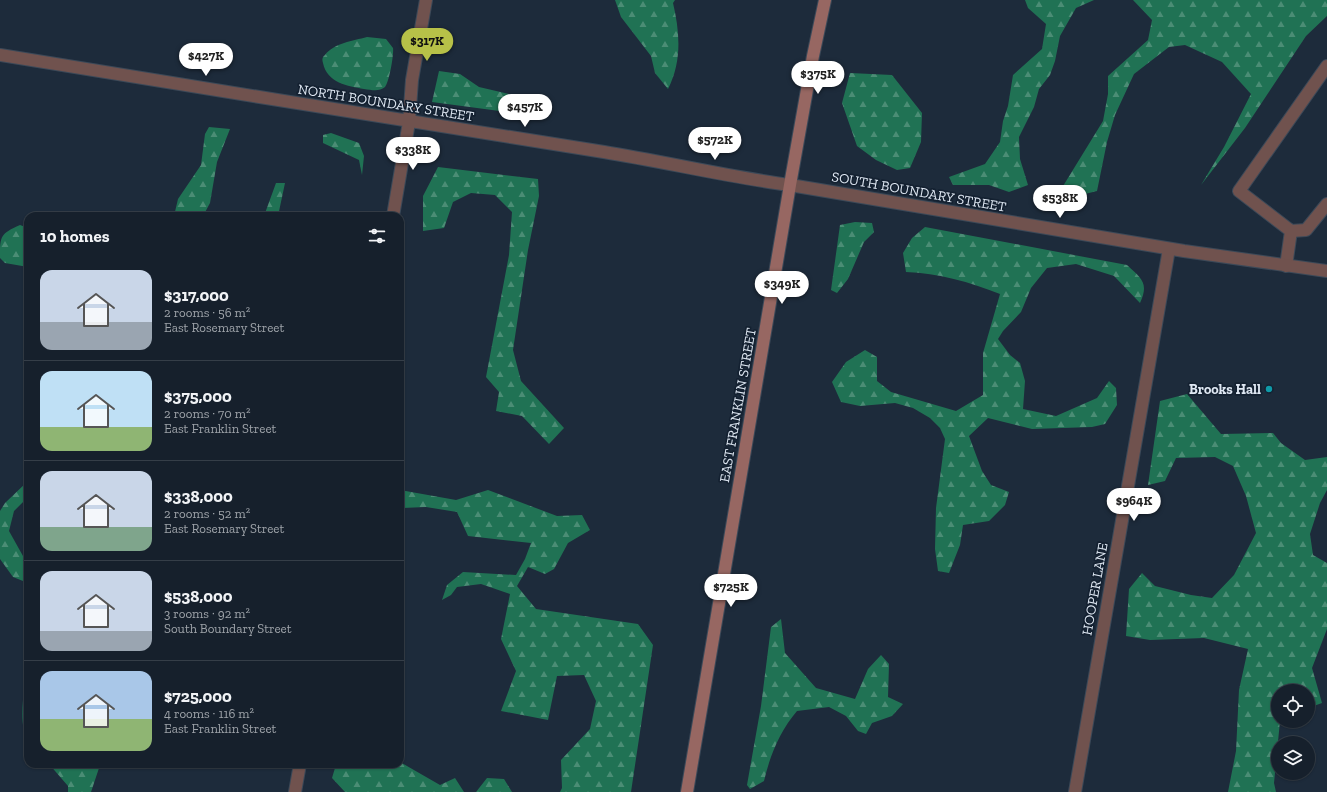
<!DOCTYPE html>
<meta charset="utf-8">
<style>
:root{--surface:#16202c;--page:#232d38;--text:#f1f3f6;--muted:#9ea3a9;--line:#353e48;--accent:#b7c148}
body{margin:0;font-family:"Zilla Slab",serif;background:var(--page);color:var(--text);height:100vh;display:flex;flex-direction:column;font-size:15px;white-space:nowrap}
*{box-sizing:border-box;margin:0}
p{font-size:13px;color:var(--muted)}
.icon{flex:none;width:22px;height:22px;fill:none;stroke:currentColor;stroke-width:2;stroke-linecap:round;stroke-linejoin:round}
.map{position:relative;flex:1;overflow:hidden}
.sheet{position:absolute;left:24px;top:212px;width:380px;height:556px;display:flex;flex-direction:column;background:var(--surface);border-radius:12px;box-shadow:0 1px 3px #0004,0 0 0 1px var(--line)}
.sheet>*{flex:none}
.controls{position:absolute;left:1271px;top:684px;display:grid;gap:8px}
.controls a{display:grid;place-items:center;width:44px;height:44px;border-radius:50%;background:var(--surface);box-shadow:0 1px 3px #0004,0 0 0 1px var(--line);font-size:20px}
.price{position:absolute;translate:-50% -34px;padding:0 9px;border-radius:14px;background:#fff;color:#222;font-size:13px;line-height:26px;filter:drop-shadow(0 1px 2px #0008)}
.price::after{content:'';position:absolute;left:50%;top:24px;width:12px;height:9px;margin-left:-6px;background:inherit;clip-path:polygon(0 0,100% 0,50% 100%)}
.price.selected{background:var(--accent);color:#111}
ul{padding:0;list-style:none}
li{display:flex;align-items:center;gap:12px;height:100px;padding:0 16px}
li+li{border-top:1px solid var(--line)}
li span{display:grid;place-items:center;flex:none;width:112px;height:80px;border-radius:12px;color:#555}
li>.icon{margin-inline-start:auto}
span .icon{width:48px;height:48px;fill:#fffc;stroke-width:1}
li b{font-size:17px}
h2{display:flex;justify-content:space-between;align-items:center;height:48px;padding:0 16px;font-size:17px}
.map>svg:first-child{display:block}
.forest{fill:url(#forest-firs)}
.lines{fill:none;stroke-linecap:round;stroke-linejoin:round}
.lane-casing{stroke:#3c4958;stroke-width:14}
.street-casing{stroke:#3c4958;stroke-width:14}
.secondary-casing{stroke:#3c4958;stroke-width:14}
.lane{stroke:#70524e;stroke-width:12}
.street{stroke:#70524e;stroke-width:12}
.secondary{stroke:#976762;stroke-width:12}
.culture-dot{fill:#0f9aa8;stroke:#142131;stroke-width:1.5}
.labels{text-anchor:middle;dominant-baseline:central;stroke-width:3.5;stroke-linejoin:round;paint-order:stroke}
.street-label{font-size:14px;fill:#dfe8f3;stroke:#142131}
.poi-label{font-size:14px;font-weight:bold;fill:#dfe8f3;stroke:#142131;text-anchor:end}
</style>
<div class="map">
<svg width="1327" height="792" viewBox="0 0 1327 792">
<defs>
<pattern id="forest-firs" width="22" height="20" patternUnits="userSpaceOnUse"><rect width="22" height="20" fill="#207254"/><path d="M5 1l3.5 6h-7zM16 11l3.5 6h-7z" fill="#4b8d75"/></pattern>
</defs>
<rect width="100%" height="100%" fill="#1d2b3b"/>
<path class="forest" d="M615 0H675L673 3C680 33 682 61 668 89L655 73 651 56 621 17Z
M1025 0H1094L1076 8 1060 36 1055 61 1050 75 1039 89 1034 107 1019 137 1020 159 1028 185 1009 192 989 185H953L949 177 985 164 1000 142 1003 121 1008 106 1013 75 1042 49 1046 24 1028 8Z
M1133 0H1327V16L1306 36 1245 128 1201 185 1224 147 1251 94 1222 62 1185 45 1169 47 1134 74 1115 115 1107 142 1097 191 1081 195 1060 191 1103 121 1108 94V76L1148 40 1152 20Z
M367 37 386 39 393 48C394 55 389 83 385 87 379 92 372 90 364 89 348 86 327 83 323 63 322 60 322 57 325 55 334 43 353 41 367 37Z
M439 71 460 74 479 87 509 94 507 112 432 102Z
M850 73 892 75 922 113 921 142 910 168 897 170 876 160 857 146 842 103Z
M209 127 230 129 217 162 210 203 203 216H174L178 199 201 165 205 134Z
M331 133 359 143 364 156 362 175 359 160 323 143V135Z
M438 167 538 179 539 196 528 250 513 350 521 381 564 428 549 444 522 416 496 411 499 392 486 377 509 255 512 212 495 195 471 193 453 202 444 228 423 231V196Z
M276 183H285L278 216H264Z
M855 222 872 223 874 232 864 242 848 279 837 293 831 290 840 225Z
M20 225 28 228V267L5 263 0 258C0 236 0 234 20 225Z
M925 227 1127 265C1142 279 1149 283 1140 303L1114 276 1076 264 1047 268 1031 288 1021 312 1003 331 998 339 1010 355 1020 363 1025 381 1023 409 1056 416 1097 398 1109 381 1116 388 1117 405 1105 424 1092 427 1032 429 988 418 969 436 982 471 991 485 1009 492 1005 505 989 521 963 525 960 545 949 573 938 571 935 549 936 508 945 439 940 428 930 418 913 408 895 403 860 406 841 402 832 382 846 362 865 350 877 357V381L891 392 956 411 983 395V353L1000 294C970 282 938 273 906 272L903 253 912 238Z
M1187 394 1221 434 1273 433 1281 443 1305 460 1327 457V490L1320 503 1310 534 1313 555 1327 563V629L1312 668 1322 703 1308 708V691H1278V721H1280L1274 783 1276 792H1228L1236 751 1239 690 1248 649 1204 638 1150 640 1126 636 1129 589 1142 573 1155 586 1191 595 1212 598 1234 575 1256 533 1246 496 1233 466 1215 457 1176 458 1165 481 1148 485 1160 401Z
M28 481V503L26 499 14 511 9 531 28 565V583L13 577 0 559V511L5 503Z
M400 490 456 500 488 490 557 516 582 515 590 530 568 543 554 569 545 574 528 567 517 586 536 609 638 624 653 645 631 792H560L562 788 561 760 590 729 596 701 584 675 557 676 548 720 501 711 516 671 501 639 510 594 481 584 457 587 451 595 442 600 447 585 463 572 516 575 525 559 531 543 468 536 457 512 426 507 402 508 400 507Z
M781 619 785 653 816 688 855 699 868 669 881 655 889 664 888 697 903 704 892 716 872 723 866 734 858 731 846 716 829 707 797 711C780 731 770 755 764 781L750 789 747 785 761 706 771 627Z
M28 666V739C17 726 25 682 28 666Z
M400 762 440 785 455 778 464 792H345L332 778 335 768 363 764H400Z
M49 764H100V765L91 792H68V786Z
M487 778 504 779 512 792H476Z"/>
<g class="lines">
<g class="lane-casing">
<path id="lane" d="M1291 231 1306 230 1327 204
M1286 266 1291 231 1239 191 1327 66"/>
</g>
<g class="street-casing">
<path id="street" d="M0 55C201 88 403 120 604 152 666 162 728 177 790 185L1184 251 1327 271
M393 216 409 122 412 80 426 0
M295 792 300 764
M1075 792 1169 249"/>
</g>
<g class="secondary-casing">
<path id="secondary" d="M687 792 790 185 813 56 825 0"/>
</g>
<use href="#lane" class="lane"/>
<use href="#street" class="street"/>
<use href="#secondary" class="secondary"/>
</g>
<circle class="culture-dot" cx="1269" cy="389" r="4"/>
<g class="labels">
<g class="street-label">
<text transform="translate(386 103) rotate(9)">NORTH BOUNDARY STREET</text>
<text transform="translate(919 192) rotate(10)">SOUTH BOUNDARY STREET</text>
<text transform="translate(738 405) rotate(-80)">EAST FRANKLIN STREET</text>
<text transform="translate(1095 589) rotate(-80)">HOOPER LANE</text>
</g>
<g class="poi-label">
<text x="1261" y="389">Brooks Hall</text>
</g>
</g>
</svg>
<div class="controls">
<a><svg class="icon" aria-label="locate" viewBox="0 0 24 24"><circle cx="12" cy="12" r="6"/><path d="M12 2v4M12 18v4M2 12h4M18 12h4"/></svg></a>
<a><svg class="icon" aria-label="layers" viewBox="0 0 24 24"><path d="M12 4l9 5-9 5-9-5zM3 14l9 5 9-5"/></svg></a>
</div>
<b class="price selected" style="left:427px;top:62px">$317K</b>
<b class="price" style="left:206px;top:77px">$427K</b>
<b class="price" style="left:818px;top:95px">$375K</b>
<b class="price" style="left:525px;top:128px">$457K</b>
<b class="price" style="left:715px;top:161px">$572K</b>
<b class="price" style="left:413px;top:171px">$338K</b>
<b class="price" style="left:1060px;top:219px">$538K</b>
<b class="price" style="left:782px;top:305px">$349K</b>
<b class="price" style="left:1134px;top:522px">$964K</b>
<b class="price" style="left:731px;top:608px">$725K</b>
<section class="sheet">
<h2>10 homes<svg class="icon" aria-label="filters" viewBox="0 0 24 24"><path d="M4 7h16M4 17h16"/><circle cx="9" cy="7" r="2"/><circle cx="15" cy="17" r="2"/></svg></h2>
<ul>
<li><span style="background:linear-gradient(#c9d6e8 65%,#9aa5b1 0)"><svg class="icon" aria-label="home" viewBox="0 0 24 24"><path d="M3 11l9-7 9 7M6 9v11h12V9"/></svg></span><div><b>$317,000</b><p>2 rooms · 56 m²</p><p>East Rosemary Street</p></div></li>
<li><span style="background:linear-gradient(#bfe0f5 70%,#8fb573 0)"><svg class="icon" aria-label="home" viewBox="0 0 24 24"><path d="M3 11l9-7 9 7M6 9v11h12V9"/></svg></span><div><b>$375,000</b><p>2 rooms · 70 m²</p><p>East Franklin Street</p></div></li>
<li><span style="background:linear-gradient(#c9d6e8 70%,#7fa58c 0)"><svg class="icon" aria-label="home" viewBox="0 0 24 24"><path d="M3 11l9-7 9 7M6 9v11h12V9"/></svg></span><div><b>$338,000</b><p>2 rooms · 52 m²</p><p>East Rosemary Street</p></div></li>
<li><span style="background:linear-gradient(#c9d6e8 75%,#9aa5b1 0)"><svg class="icon" aria-label="home" viewBox="0 0 24 24"><path d="M3 11l9-7 9 7M6 9v11h12V9"/></svg></span><div><b>$538,000</b><p>3 rooms · 92 m²</p><p>South Boundary Street</p></div></li>
<li><span style="background:linear-gradient(#a9c7e8 60%,#8fb573 0)"><svg class="icon" aria-label="home" viewBox="0 0 24 24"><path d="M3 11l9-7 9 7M6 9v11h12V9"/></svg></span><div><b>$725,000</b><p>4 rooms · 116 m²</p><p>East Franklin Street</p></div></li>
</ul>
</section>
</div>
